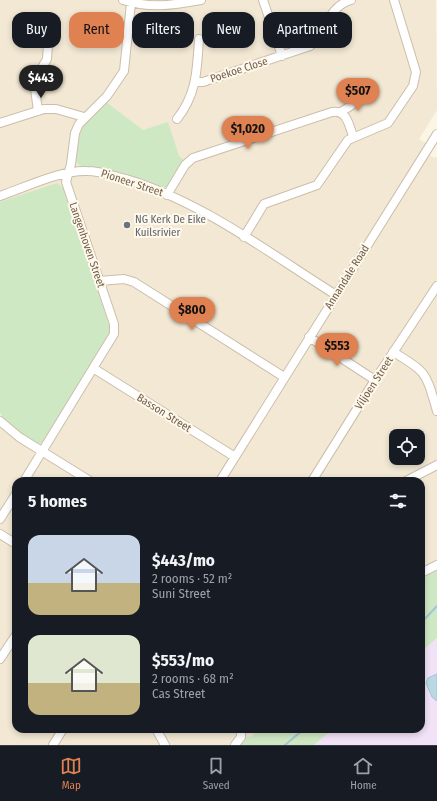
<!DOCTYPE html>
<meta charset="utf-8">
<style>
:root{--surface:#171b24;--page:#242831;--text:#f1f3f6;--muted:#9ea1a6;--line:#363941;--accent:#df8150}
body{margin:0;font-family:"Fira Sans Condensed",sans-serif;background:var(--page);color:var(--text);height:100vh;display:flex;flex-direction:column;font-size:15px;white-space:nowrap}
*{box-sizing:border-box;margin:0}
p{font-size:13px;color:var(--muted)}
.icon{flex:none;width:22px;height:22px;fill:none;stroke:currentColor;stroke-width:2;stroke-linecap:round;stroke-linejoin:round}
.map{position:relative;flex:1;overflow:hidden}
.drawer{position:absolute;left:12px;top:477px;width:413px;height:256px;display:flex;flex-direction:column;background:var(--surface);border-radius:12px;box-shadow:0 2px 6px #0003}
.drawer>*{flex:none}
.guide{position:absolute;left:12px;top:12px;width:413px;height:36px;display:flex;gap:8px}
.controls{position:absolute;left:389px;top:429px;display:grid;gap:8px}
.controls a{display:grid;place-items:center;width:36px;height:36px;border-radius:8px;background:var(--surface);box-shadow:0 2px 6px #0003;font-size:20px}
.price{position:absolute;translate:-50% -34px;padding:0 9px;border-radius:14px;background:var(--accent);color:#111;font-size:13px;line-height:26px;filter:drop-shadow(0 1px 2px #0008)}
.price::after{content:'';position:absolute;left:50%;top:24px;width:12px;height:9px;margin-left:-6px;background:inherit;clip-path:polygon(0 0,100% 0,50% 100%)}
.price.current{background:#222;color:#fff}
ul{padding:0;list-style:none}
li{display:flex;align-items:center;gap:12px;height:100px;padding:0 16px}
li span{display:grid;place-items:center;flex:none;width:112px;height:80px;border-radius:12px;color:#555}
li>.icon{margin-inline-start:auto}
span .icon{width:48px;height:48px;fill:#fffc;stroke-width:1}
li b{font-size:17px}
h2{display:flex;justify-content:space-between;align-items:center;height:48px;padding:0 16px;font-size:17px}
.pill{padding:0 14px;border-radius:12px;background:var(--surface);box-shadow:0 2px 6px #0003;font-size:14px;line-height:36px}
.pill.current{background:var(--accent);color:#111}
.dock{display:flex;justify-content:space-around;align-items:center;height:56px;border-top:1px solid var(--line);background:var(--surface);font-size:11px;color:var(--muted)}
.dock a{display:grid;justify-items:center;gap:2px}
.dock .current{color:var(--accent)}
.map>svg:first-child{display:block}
.residential{fill:#f2e8d4;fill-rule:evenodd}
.education{fill:#f2e2f7}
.green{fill:#cfe8c4}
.water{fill:#bbd9e4;stroke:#a1c7d5}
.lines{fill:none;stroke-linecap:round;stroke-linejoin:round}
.stream{stroke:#a1c7d5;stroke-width:2}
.minor-casing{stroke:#ccbeac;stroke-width:10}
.minor{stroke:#fff;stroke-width:8}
.worship-dot{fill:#6b7280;stroke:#fef9eb;stroke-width:1.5}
.labels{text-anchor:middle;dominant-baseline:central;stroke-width:4;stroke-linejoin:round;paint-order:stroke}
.street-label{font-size:11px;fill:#735e4c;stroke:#fef9eb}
.worship-label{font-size:11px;fill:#5b616d;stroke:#fef9eb;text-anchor:start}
</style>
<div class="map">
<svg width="437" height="745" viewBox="0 0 437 745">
<rect width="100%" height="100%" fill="#fbf5e5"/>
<path class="residential" d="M0 0H436L437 110 419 139 430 146 426 153 434 158 437 157V566L421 574V481H16V729H259L252 736 242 738 236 745H0ZM396 436H418V458H396Z"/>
<path class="education" d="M437 638V745H314L333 729H421V652Z"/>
<path class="green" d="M106 102 143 130 168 122 179 156 185 161 168 187 161 188 104 169 82 167 77 163 75 159 81 128Z
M57 183 63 188 111 331 109 336 43 442 39 444C26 441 5 424 0 412V202Z
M437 569V638L421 652V577Z
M259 729H333L314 745H240L244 737 252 736Z"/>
<path class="water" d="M437 674V701L432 697 426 683 428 678Z"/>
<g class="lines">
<path class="stream" d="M421 623 437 606
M285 745 304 729"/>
<g class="minor-casing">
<path id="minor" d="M123 0C152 9 172 5 201 0
M263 0 282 56
M196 82H203L310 46C329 32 325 8 351 0
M38 111 34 81 47 59 48 43
M341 112 352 105 359 96
M177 119C197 94 197 69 199 39
M0 123 44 109H56L84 117
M167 195 185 165 193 158 332 112C347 109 349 126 353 136
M0 196C26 187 61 170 87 171 101 171 113 176 126 179 203 202 269 253 336 295
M244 237 264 204 317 185 348 140 388 123 413 86 416 72 394 0
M99 281 124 279 134 282 284 377
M309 337 375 380
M393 352C428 372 426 374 437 411
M93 368 235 457
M0 421 19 437 90 481
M24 481 114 334V324L66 182 71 164 75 133 79 124 107 96 124 71 131 3
M220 481 437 134
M312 481 375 380 437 286
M406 481 437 465
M0 519 16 494
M0 534 16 544
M421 573 437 565
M0 659 16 635
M156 729 165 745
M53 745 63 729
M235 745 241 737V729"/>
</g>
<use href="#minor" class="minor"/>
</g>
<circle class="worship-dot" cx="127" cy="225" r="4"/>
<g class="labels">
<g class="street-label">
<text transform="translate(239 70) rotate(-18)">Poekoe Close</text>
<text transform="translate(132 183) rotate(18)">Pioneer Street</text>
<text transform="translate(87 245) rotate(71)">Langenhoven Street</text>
<text transform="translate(347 277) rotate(-58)">Annandale Road</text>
<text transform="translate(374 383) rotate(-57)">Viljoen Street</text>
<text transform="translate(164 413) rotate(32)">Basson Street</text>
</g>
<g class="worship-label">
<text x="135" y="219">NG Kerk De Eike<tspan x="135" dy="13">Kuilsrivier</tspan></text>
</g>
</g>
</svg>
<div class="controls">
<a><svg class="icon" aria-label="locate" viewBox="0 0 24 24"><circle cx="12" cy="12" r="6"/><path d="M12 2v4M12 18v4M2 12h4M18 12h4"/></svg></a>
</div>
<b class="price current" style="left:41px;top:99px">$443</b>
<b class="price" style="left:358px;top:112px">$507</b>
<b class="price" style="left:248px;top:150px">$1,020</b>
<b class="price" style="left:192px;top:331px">$800</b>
<b class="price" style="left:337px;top:367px">$553</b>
<div class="guide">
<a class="pill">Buy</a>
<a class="pill current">Rent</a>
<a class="pill">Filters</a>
<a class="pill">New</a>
<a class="pill">Apartment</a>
</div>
<section class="drawer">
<h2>5 homes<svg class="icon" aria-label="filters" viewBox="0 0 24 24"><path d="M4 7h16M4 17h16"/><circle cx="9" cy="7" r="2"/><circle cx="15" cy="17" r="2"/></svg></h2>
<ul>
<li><span style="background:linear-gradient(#c9d6e8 60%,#c2b280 0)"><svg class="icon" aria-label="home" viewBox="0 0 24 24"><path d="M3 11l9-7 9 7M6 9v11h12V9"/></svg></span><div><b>$443/mo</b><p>2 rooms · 52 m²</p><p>Suni Street</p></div></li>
<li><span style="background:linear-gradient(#dfe7d0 60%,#c2b280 0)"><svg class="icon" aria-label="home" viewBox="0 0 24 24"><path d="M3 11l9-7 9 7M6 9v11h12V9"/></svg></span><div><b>$553/mo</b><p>2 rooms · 68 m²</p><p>Cas Street</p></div></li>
</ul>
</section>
</div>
<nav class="dock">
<a class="current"><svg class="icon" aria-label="map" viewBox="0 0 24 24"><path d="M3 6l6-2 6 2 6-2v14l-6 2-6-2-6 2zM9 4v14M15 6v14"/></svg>Map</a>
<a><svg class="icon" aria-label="saved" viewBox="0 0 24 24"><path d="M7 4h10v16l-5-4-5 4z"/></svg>Saved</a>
<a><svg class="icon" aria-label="home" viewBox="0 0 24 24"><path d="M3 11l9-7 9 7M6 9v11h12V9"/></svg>Home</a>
</nav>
